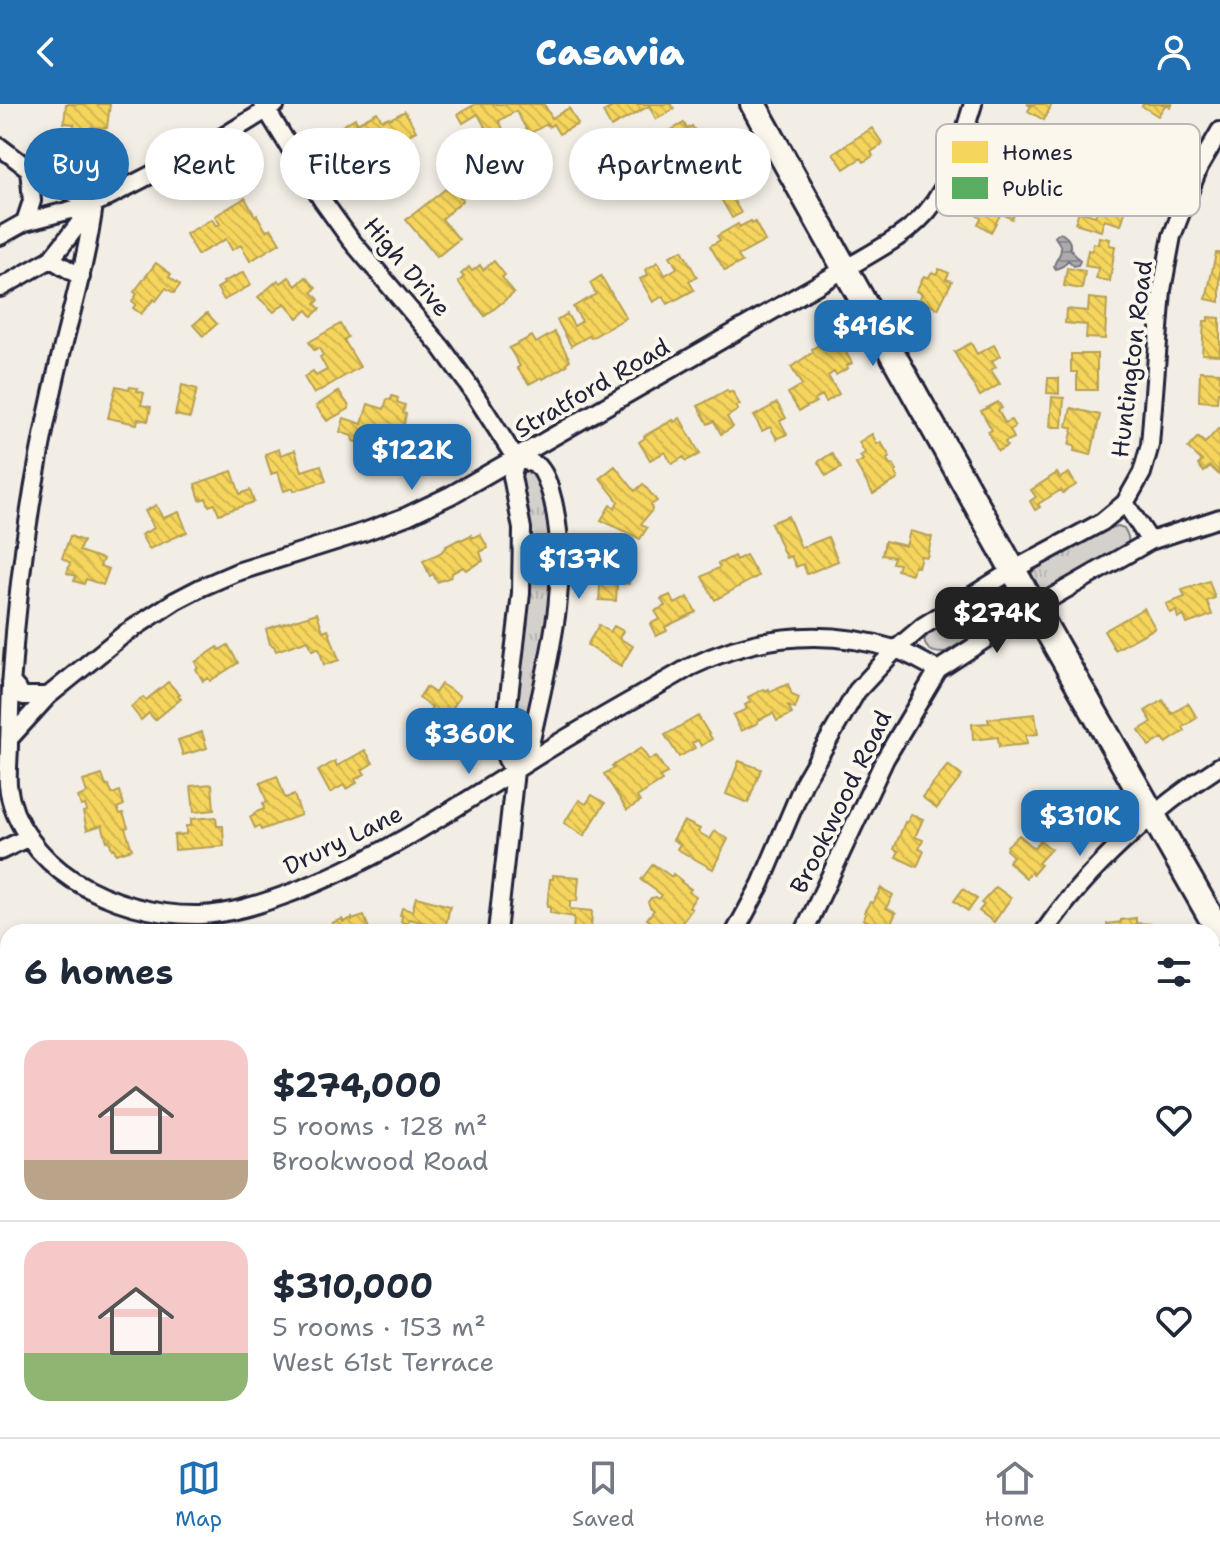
<!DOCTYPE html>
<meta charset="utf-8">
<style>
:root{--surface:#fff;--page:#f2f2f3;--text:#1f2937;--muted:#747a83;--line:#e0e1e3;--accent:#1f6fb2}
body{margin:0;font-family:"Shantell Sans",sans-serif;background:var(--page);color:var(--text);height:100vh;display:flex;flex-direction:column;font-size:30px;white-space:nowrap}
*{box-sizing:border-box;margin:0}
p{font-size:26px;color:var(--muted)}
.icon{flex:none;width:44px;height:44px;fill:none;stroke:currentColor;stroke-width:2;stroke-linecap:round;stroke-linejoin:round}
.map{position:relative;flex:1;overflow:hidden}
.panel{position:absolute;left:0px;top:820px;width:1220px;height:514px;display:flex;flex-direction:column;background:var(--surface);border-radius:24px 24px 0 0;box-shadow:0 4px 12px #0003}
.panel>*{flex:none}
.top-card{position:absolute;left:24px;top:24px;width:800px;height:72px;display:flex;gap:16px}
.price{position:absolute;translate:-50% -68px;padding:0 18px;border-radius:16px;background:var(--accent);color:#fff;font-size:26px;line-height:52px;filter:drop-shadow(0 2px 4px #0008)}
.price::after{content:'';position:absolute;left:50%;top:48px;width:24px;height:18px;margin-left:-12px;background:inherit;clip-path:polygon(0 0,100% 0,50% 100%)}
.price.current{background:#222;color:#fff}
ul{padding:0;list-style:none}
li{display:flex;align-items:center;gap:24px;height:200px;padding:0 24px}
li+li{border-top:2px solid var(--line)}
li span{display:grid;place-items:center;flex:none;width:224px;height:160px;border-radius:24px;color:#555}
li>.icon{margin-inline-start:auto}
span .icon{width:96px;height:96px;fill:#fffc;stroke-width:1}
li b{font-size:34px}
h2{display:flex;justify-content:space-between;align-items:center;height:96px;padding:0 24px;font-size:34px}
.pill{padding:0 28px;border-radius:36px;background:var(--surface);box-shadow:0 4px 12px #0003;font-size:28px;line-height:72px}
.pill.current{background:var(--accent);color:#fff}
header{display:flex;justify-content:space-between;align-items:center;height:104px;padding:0 24px;background:var(--accent);color:#fff;font-size:36px;font-weight:800}
.tab-bar{display:flex;justify-content:space-around;align-items:center;height:112px;border-top:2px solid var(--line);background:var(--surface);font-size:22px;color:var(--muted)}
.tab-bar a{display:grid;justify-items:center;gap:4px}
.tab-bar .current{color:var(--accent)}
.map>svg:first-child{display:block}
.grass{fill:url(#grass-tufts);stroke:#7b7a84;stroke-width:2}
.water{fill:url(#water-rules);stroke:#76747f;stroke-width:2}
.homes{fill:url(#homes-back-hatch);stroke:#b69f52;stroke-width:2}
.public{fill:url(#public-back-hatch);stroke:#498456;stroke-width:2}
.lines{fill:none;stroke-linecap:round;stroke-linejoin:round}
.stream{stroke:#76747f;stroke-width:4}
.street-casing{stroke:#22223b;stroke-width:22}
.secondary-casing{stroke:#22223b;stroke-width:30}
.street{stroke:#fbf7ec;stroke-width:16}
.secondary{stroke:#fbf7ec;stroke-width:24}
.labels{text-anchor:middle;dominant-baseline:central;stroke-width:8;stroke-linejoin:round;paint-order:stroke}
.street-label{font-size:24px;fill:#22223b;stroke:#fbf7ec}
.key{fill:#fbf7ec;stroke:#bab7b7;stroke-width:2}
.key-label{font-size:22px;fill:#22223b}
</style>
<header><svg class="icon" aria-label="back" viewBox="0 0 24 24"><path d="M15 5l-7 7 7 7"/></svg>Casavia<svg class="icon" aria-label="person" viewBox="0 0 24 24"><circle cx="12" cy="8" r="4"/><path d="M4 21q1-7 8-7t8 7"/></svg></header>
<div class="map">
<svg width="1220" height="1333" viewBox="0 0 1220 1333">
<defs>
<pattern id="grass-tufts" width="24" height="20" patternUnits="userSpaceOnUse" patternTransform="scale(2)"><rect width="24" height="20" fill="#d4d1cc"/><path d="M3 7l-1-3M5 7V3M7 7l1-3M15 17l-1-3M17 17v-4M19 17l1-3" fill="none" stroke="#b6b3b0"/></pattern>
<pattern id="water-rules" width="6" height="5" patternUnits="userSpaceOnUse" patternTransform="scale(2)"><rect width="6" height="5" fill="#aeabad"/><path d="M0 2.5h6" fill="none" stroke="#8d8b8e"/></pattern>
<pattern id="homes-back-hatch" width="6" height="6" patternUnits="userSpaceOnUse" patternTransform="scale(2)"><rect width="6" height="6" fill="#f6d55c"/><path d="M-1 5l2 2M0 0l6 6M5-1l2 2" fill="none" stroke="#d3b751"/></pattern>
<pattern id="public-back-hatch" width="6" height="6" patternUnits="userSpaceOnUse" patternTransform="scale(2)"><rect width="6" height="6" fill="#5aae61"/><path d="M-1 5l2 2M0 0l6 6M5-1l2 2" fill="none" stroke="#4a8d51"/></pattern>
</defs>
<rect width="100%" height="100%" fill="#f2eee5"/>
<filter id="ink" filterUnits="userSpaceOnUse"><feTurbulence type="fractalNoise" baseFrequency=".0125" numOctaves="2"/><feDisplacementMap in="SourceGraphic" scale="16" xChannelSelector="R" yChannelSelector="G"/><feConvolveMatrix kernelMatrix="1 2 1 2 8 2 1 2 1" color-interpolation-filters="sRGB"/></filter>
<g filter="url(#ink)">
<path class="grass" d="M526 366C537 369 540 379 543 389 570 471 539 568 521 649L519 654H512L510 648 519 376 520 370Z
M1118 422 1124 424C1128 431 1130 436 1127 443L1041 490 1034 487 1029 474 1033 467 1109 424Z
M1009 482 1021 501 1016 508 943 549C927 549 919 539 929 525L1001 484Z
M1220 1077V1299L1212 1298V1081Z"/>
<path class="water" d="M1061 129C1067 133 1071 136 1070 144L1080 157 1078 161 1074 162 1068 156 1063 162 1056 165 1054 162C1055 156 1061 151 1061 145 1061 141 1057 136 1055 133L1057 130Z"/>
<path class="homes" d="M66 0H110L107 24 91 23V27L74 26V20L64 19Z
M476 0H544L552 14 569 4 578 20 559 30 553 20 549 23 547 20 529 30 516 7 499 17 504 27 491 34 478 10 463 19 458 10Z
M618 0H671L674 5 656 15 649 2 611 23 603 8Z
M1027 0H1052L1044 16 1028 7 1031 2Z
M1143 0H1172L1170 3 1166 0 1158 12 1142 2Z
M405 7 416 27 383 44 379 38 362 47 360 43 355 46 342 22 355 14 357 19 377 8 382 16 389 13 390 15Z
M684 19 687 25 692 22 706 46 700 50 703 56 688 64 668 28Z
M872 24 883 40 871 48 873 52 864 58 861 54 844 65 833 49Z
M639 39 648 53 632 62 623 47Z
M993 81 1022 97 1012 115 1001 109 991 128 978 120 981 114 976 111Z
M448 83 451 86 454 85 463 96 442 115 459 135 437 153 406 116Z
M1117 83 1128 86 1126 93 1129 95 1121 121 1104 116 1101 127 1075 119 1079 107 1095 112 1100 99 1106 101 1110 88 1115 90Z
M730 90 741 109 732 114 721 95Z
M245 94 255 112 257 111 266 127 271 124 280 139 250 157 241 141 232 146 226 135 197 151 186 130 212 115 216 122 220 120 215 112Z
M751 117 752 120 755 118 765 137 738 152 742 158 725 167 710 142 720 136 717 132 738 120 739 123Z
M1099 133 1110 135 1109 141 1115 142 1110 177 1096 175 1098 164 1085 162 1088 146 1092 147 1093 139 1098 140Z
M682 146 697 173 689 177 694 186 668 200 663 192 653 198 640 175 648 171 645 166 658 158 665 171 677 164 670 152Z
M1216 149H1220V198L1206 195Z
M494 157 505 171 502 173 514 189 485 212 458 178 464 173 461 170 469 163 472 167 480 161 483 166Z
M156 159 171 170 169 173 180 181 174 189 166 184 156 197 154 195 141 210 133 204 136 200 132 197 137 190 134 188Z
M1067 164 1085 167 1082 185 1064 182Z
M939 165 949 169 946 175 952 177 938 205 919 195 922 190 916 187 924 172 928 174 932 168 936 170Z
M244 168 251 181 224 196 217 184 224 180 223 178Z
M601 172 626 214 591 234 589 232 571 242 557 216 567 210 574 222 582 217 573 203 596 190 590 179Z
M289 173 296 182 306 173 316 184 312 188 319 196 315 200 320 205 312 212 307 206 298 214 285 199 274 208 258 193 278 176 281 179Z
M1089 194 1107 196 1105 235 1086 234 1087 221 1065 219 1066 205 1088 207Z
M207 209 217 220 203 232 193 221Z
M1208 213 1220 214V251L1202 250 1204 217H1208Z
M340 220 348 233 344 236 360 263 314 290 304 273 313 267 316 272 327 266 320 253 323 251 319 244 314 246 309 238Z
M555 228 570 256 566 259 567 261 543 275 542 273 529 280 517 264 520 262 509 244 532 232 536 239Z
M839 236 852 259 846 262 848 264 836 271 834 268 828 272 839 290 826 298 822 291 815 296 816 298 799 307 788 289 802 281 791 263 813 248 812 245 820 240 822 243Z
M971 239 977 250 994 241 1000 252 992 257 996 263 991 266 1000 280 980 292 954 248Z
M1071 250H1097V286H1077V268H1071Z
M1200 267 1220 268V288H1218L1217 298 1199 297Z
M1048 274H1059V290L1047 289Z
M182 281 197 285 190 314 175 311Z
M116 282 129 285 130 283 138 284 137 287 144 289 141 301 151 303 148 317 138 315 137 320 108 314Z
M727 286 729 289 732 287 740 301 736 302 738 306 727 313 733 323 721 330 714 317 708 320 698 302Z
M339 287 349 302V305L327 317 316 302Z
M392 292 398 294 397 298 405 301 403 309 406 310 401 335 398 334 389 355 368 348 371 340 367 339 366 341 353 337 352 332 340 328 344 314 362 320 368 300 384 305 387 295 391 296Z
M1052 293 1064 294 1062 323H1050Z
M998 298 1002 304 998 306 1005 319 1011 316 1015 323 1010 326 1014 334 1005 338 1007 342 998 347 988 328 992 326 981 307Z
M777 299 786 314 780 317 787 330 777 335 770 323 762 327 754 312Z
M1071 304 1100 311 1091 351 1074 347 1075 342 1069 341 1073 324 1067 322Z
M680 314 700 350 686 357 684 353 672 360 665 348 650 356 639 338 645 334 644 332 673 316 674 318Z
M1219 324H1220L1219 371 1210 362 1204 368 1198 361 1202 357 1188 344 1198 333 1205 339Z
M872 330 877 340 881 338 890 353 887 355 890 361 893 360 897 367 895 368 898 375 873 390 856 360 863 356 860 352 865 349 859 338Z
M279 345 281 351 295 346 302 367 321 361 326 377 294 387 293 384 284 387 278 368 271 370 265 350Z
M832 349 841 364 826 372 818 358Z
M615 362 635 387 643 380 657 397 651 401 652 406 641 420 647 424 640 435 601 416 610 401 615 404 618 397 600 374Z
M232 367 240 390 250 386 254 398 219 410 215 400 209 402 206 394 200 396 195 380Z
M1057 369 1060 374 1069 369 1076 381 1063 389 1061 386 1038 400 1040 403 1035 406 1030 397 1036 393 1031 386Z
M156 401 163 414 179 408 187 428 149 445 141 431 154 424 145 407Z
M788 412 801 444 828 433 838 457 807 470 803 460 796 463 791 452 786 454 771 419Z
M910 427 932 433 927 453 921 452 918 463 914 462 912 470 897 466 899 460 892 459 894 453 882 451 885 437 906 442Z
M480 430 488 444 480 448 483 457 466 466 463 463 452 469 451 473 437 478 433 470 430 472 423 457 440 449 447 443 446 442 460 435 461 436 471 431 472 434Z
M70 432 83 437 79 447 103 455 100 462 109 465 103 481 86 475 84 480 74 477 76 472 67 469 70 459 62 454Z
M746 451 758 472 715 496 702 473 720 463 718 460 734 452 736 456Z
M602 454 625 455 624 465 630 466 629 480 617 479 616 497 599 496Z
M1209 477 1215 494 1207 497 1212 511 1187 520 1184 512 1178 514 1176 507 1170 509 1166 500 1185 493 1182 486Z
M670 491 675 500 688 493 696 508 665 523 667 527 656 532 650 520 660 515 655 507 665 502 661 495Z
M1144 504 1155 524 1115 546 1104 527Z
M317 509 323 527 328 525 339 556 324 561 319 544 312 546 308 536 276 547 274 542 270 540 266 525Z
M599 521 610 528 614 522 623 527 619 534 633 542 621 562 587 541Z
M228 541 238 559 210 577 208 574 203 577 196 565 198 564 195 558 218 543 219 546Z
M168 578 180 591 178 592 181 595 155 616 149 609 141 616 131 603 143 593 146 596Z
M441 580 460 592 434 634 422 626 426 621 422 618 432 603 419 594 426 583 435 589Z
M788 580 792 591 799 594 795 605 788 602 792 610 777 617 773 609 757 617 758 619 741 627 733 611 747 605 745 601 750 598 748 593 764 585 765 587 769 585 770 588Z
M1163 596 1172 610 1188 599 1197 614 1183 623 1185 627 1166 639 1163 634 1149 642 1139 626 1152 618 1145 607Z
M1035 610 1038 630 1026 631 1027 640 999 643 998 633 973 636 972 620 989 619 988 615Z
M698 612 712 635 701 642 698 636 692 639 695 644 679 653 665 631Z
M202 628 207 644 183 651 178 636Z
M641 644 649 656 656 652 667 669 659 673 662 677 637 693 640 698 627 706 604 670 614 664 612 662Z
M365 646 373 659 362 666 365 670 355 675 357 679 346 685 344 681 330 689 318 667 335 657 337 662Z
M739 657 761 665 748 699 726 690Z
M948 661 962 672 937 704 922 693Z
M102 671 106 682 109 681 112 690 120 687 124 701 117 704 120 710 123 709 128 723 125 724 132 745 116 750 114 744 112 745 109 736 107 737 102 721 87 726 83 708 87 707 85 701 81 702 78 693 87 689 83 677Z
M277 672 285 694 294 691 301 711 261 726 259 722 255 724 250 713 255 711 254 709 264 705 263 699 267 698 260 679Z
M212 680 214 706 194 708 191 682Z
M592 691 605 699 584 732 564 719 579 696 586 700Z
M911 710 923 715 915 733 923 736 919 745 924 747 917 763 896 753 899 747 894 745 905 718 907 719Z
M216 713 217 722H223L224 742 175 746 174 731 186 730V722H191V715Z
M684 717 700 725 698 728 710 735 715 727 728 735 713 765 677 745 680 740 673 736Z
M1019 731 1034 744 1040 736 1051 745 1038 759 1041 761 1033 770 1031 768 1026 774 1008 758 1013 752 1006 746 1007 742Z
M653 760 672 773 673 770 682 777 681 778 691 785 689 788 696 792 689 803 692 805 675 828H666L647 815 654 806 650 803 648 798 651 794 656 793 659 795 662 791 641 776Z
M553 771 579 773 577 797H570V805L592 807 591 825H588V828L573 827 574 813 550 809V803H547L550 775H553Z
M996 783 1011 794 994 818 979 807 984 801 981 799Z
M881 784 893 791 886 804 896 809 887 827 863 815 866 810 864 808 870 798 873 799Z
M963 785 977 795 968 807 954 797Z
M416 793 450 802 445 825 457 828H427L429 822H426V819L409 815 408 820 401 818 402 812 400 811 402 804 412 807Z
M364 812 370 827 367 828 322 827 334 822 332 819 342 815 343 818 352 814V816Z
M1136 814V819L1153 820 1154 828H1108L1107 820 1121 818V816Z
M1220 961V1005L1214 1015 1212 1014V976Z
M166 1326H199L200 1329 196 1331 197 1333H150Z
M441 1326H475L469 1333H446L440 1328Z
M887 1326H908L912 1333H875Z"/>
<path class="public" d="M1213 1195 1218 1203 1215 1205 1220 1214 1212 1218Z"/>
<g class="lines">
<path class="stream" d="M0 1171 8 1178
M369 1326 378 1333
M1125 1326 1156 1333"/>
<g class="street-casing">
<path id="street" d="M263 0 322 96 350 135 442 244 468 280 516 355C524 357 533 358 539 363 547 372 550 386 553 397 572 480 547 560 530 641L523 656 515 667 497 828
M0 43 29 65 94 100
M94 100C86 163 66 223 53 285 32 378 18 473 12 569 10 592 10 615 9 639 9 653 7 667 8 681 12 720 41 755 73 776 110 799 156 812 200 811 230 810 260 800 288 790 378 757 458 702 539 651 588 620 640 592 690 563 755 531 824 524 894 545 909 549 924 559 938 566
M25 118 32 97 29 65
M0 132 25 118 94 100 211 40 276 0
M51 155 81 173
M0 184 51 155 93 102
M1125 399 1150 437
M11 578 23 592H48
M9 635 48 592 123 531 175 497 202 483 237 468 364 428 407 412 451 391 845 165C868 151 898 136 918 117 951 87 960 40 973 0
M515 667C505 656 504 650 504 635L521 489 522 425 512 372 516 355
M0 747 29 733
M735 828 761 780 805 676 857 587 896 545 923 522 1013 466 1102 418 1125 399 1142 369 1150 341 1162 186 1172 132 1199 63 1220 27
M804 828 885 655 938 566 1035 503 1150 437 1220 414
M1044 828C1087 765 1156 703 1220 662
M0 1133 8 1136
M1212 1310 1220 1311
M338 1326 347 1333
M649 1326 654 1333
M24 1333 26 1326"/>
</g>
<g class="secondary-casing">
<path id="secondary" d="M753 0 1013 466 1220 829
M1212 1071 1220 1066
M763 1333 775 1326"/>
</g>
<use href="#street" class="street"/>
<use href="#secondary" class="secondary"/>
</g>
</g>
<g class="labels">
<g class="street-label">
<text transform="translate(407 163) rotate(50)">High Drive</text>
<text transform="translate(1132 255) rotate(-83)">Huntington Road</text>
<text transform="translate(592 284) rotate(-30)">Stratford Road</text>
<text transform="translate(841 698) rotate(-64)">Brookwood Road</text>
<text transform="translate(343 736) rotate(-26)">Drury Lane</text>
</g>
</g>
<rect x="936" y="20" width="264" height="92" rx="12" class="key"/>
<rect x="952" y="37" width="36" height="22" fill="#f6d55c"/>
<rect x="952" y="73" width="36" height="22" fill="#5aae61"/>
<g class="key-label">
<text x="1002" y="56">Homes</text>
<text x="1002" y="92">Public</text>
</g>
</svg>
<b class="price" style="left:873px;top:264px">$416K</b>
<b class="price" style="left:412px;top:388px">$122K</b>
<b class="price" style="left:579px;top:497px">$137K</b>
<b class="price current" style="left:997px;top:551px">$274K</b>
<b class="price" style="left:469px;top:672px">$360K</b>
<b class="price" style="left:1080px;top:754px">$310K</b>
<div class="top-card">
<a class="pill current">Buy</a>
<a class="pill">Rent</a>
<a class="pill">Filters</a>
<a class="pill">New</a>
<a class="pill">Apartment</a>
</div>
<section class="panel">
<h2>6 homes<svg class="icon" aria-label="filters" viewBox="0 0 24 24"><path d="M4 7h16M4 17h16"/><circle cx="9" cy="7" r="2"/><circle cx="15" cy="17" r="2"/></svg></h2>
<ul>
<li><span style="background:linear-gradient(#f6c9c9 75%,#b9a48a 0)"><svg class="icon" aria-label="home" viewBox="0 0 24 24"><path d="M3 11l9-7 9 7M6 9v11h12V9"/></svg></span><div><b>$274,000</b><p>5 rooms · 128 m²</p><p>Brookwood Road</p></div><svg class="icon" aria-label="heart" viewBox="0 0 24 24"><path d="M12 20l-8-8c-3-5 5-10 8-4 3-6 11-1 8 4z"/></svg></li>
<li><span style="background:linear-gradient(#f6c9c9 70%,#8fb573 0)"><svg class="icon" aria-label="home" viewBox="0 0 24 24"><path d="M3 11l9-7 9 7M6 9v11h12V9"/></svg></span><div><b>$310,000</b><p>5 rooms · 153 m²</p><p>West 61st Terrace</p></div><svg class="icon" aria-label="heart" viewBox="0 0 24 24"><path d="M12 20l-8-8c-3-5 5-10 8-4 3-6 11-1 8 4z"/></svg></li>
</ul>
</section>
</div>
<nav class="tab-bar">
<a class="current"><svg class="icon" aria-label="map" viewBox="0 0 24 24"><path d="M3 6l6-2 6 2 6-2v14l-6 2-6-2-6 2zM9 4v14M15 6v14"/></svg>Map</a>
<a><svg class="icon" aria-label="saved" viewBox="0 0 24 24"><path d="M7 4h10v16l-5-4-5 4z"/></svg>Saved</a>
<a><svg class="icon" aria-label="home" viewBox="0 0 24 24"><path d="M3 11l9-7 9 7M6 9v11h12V9"/></svg>Home</a>
</nav>
